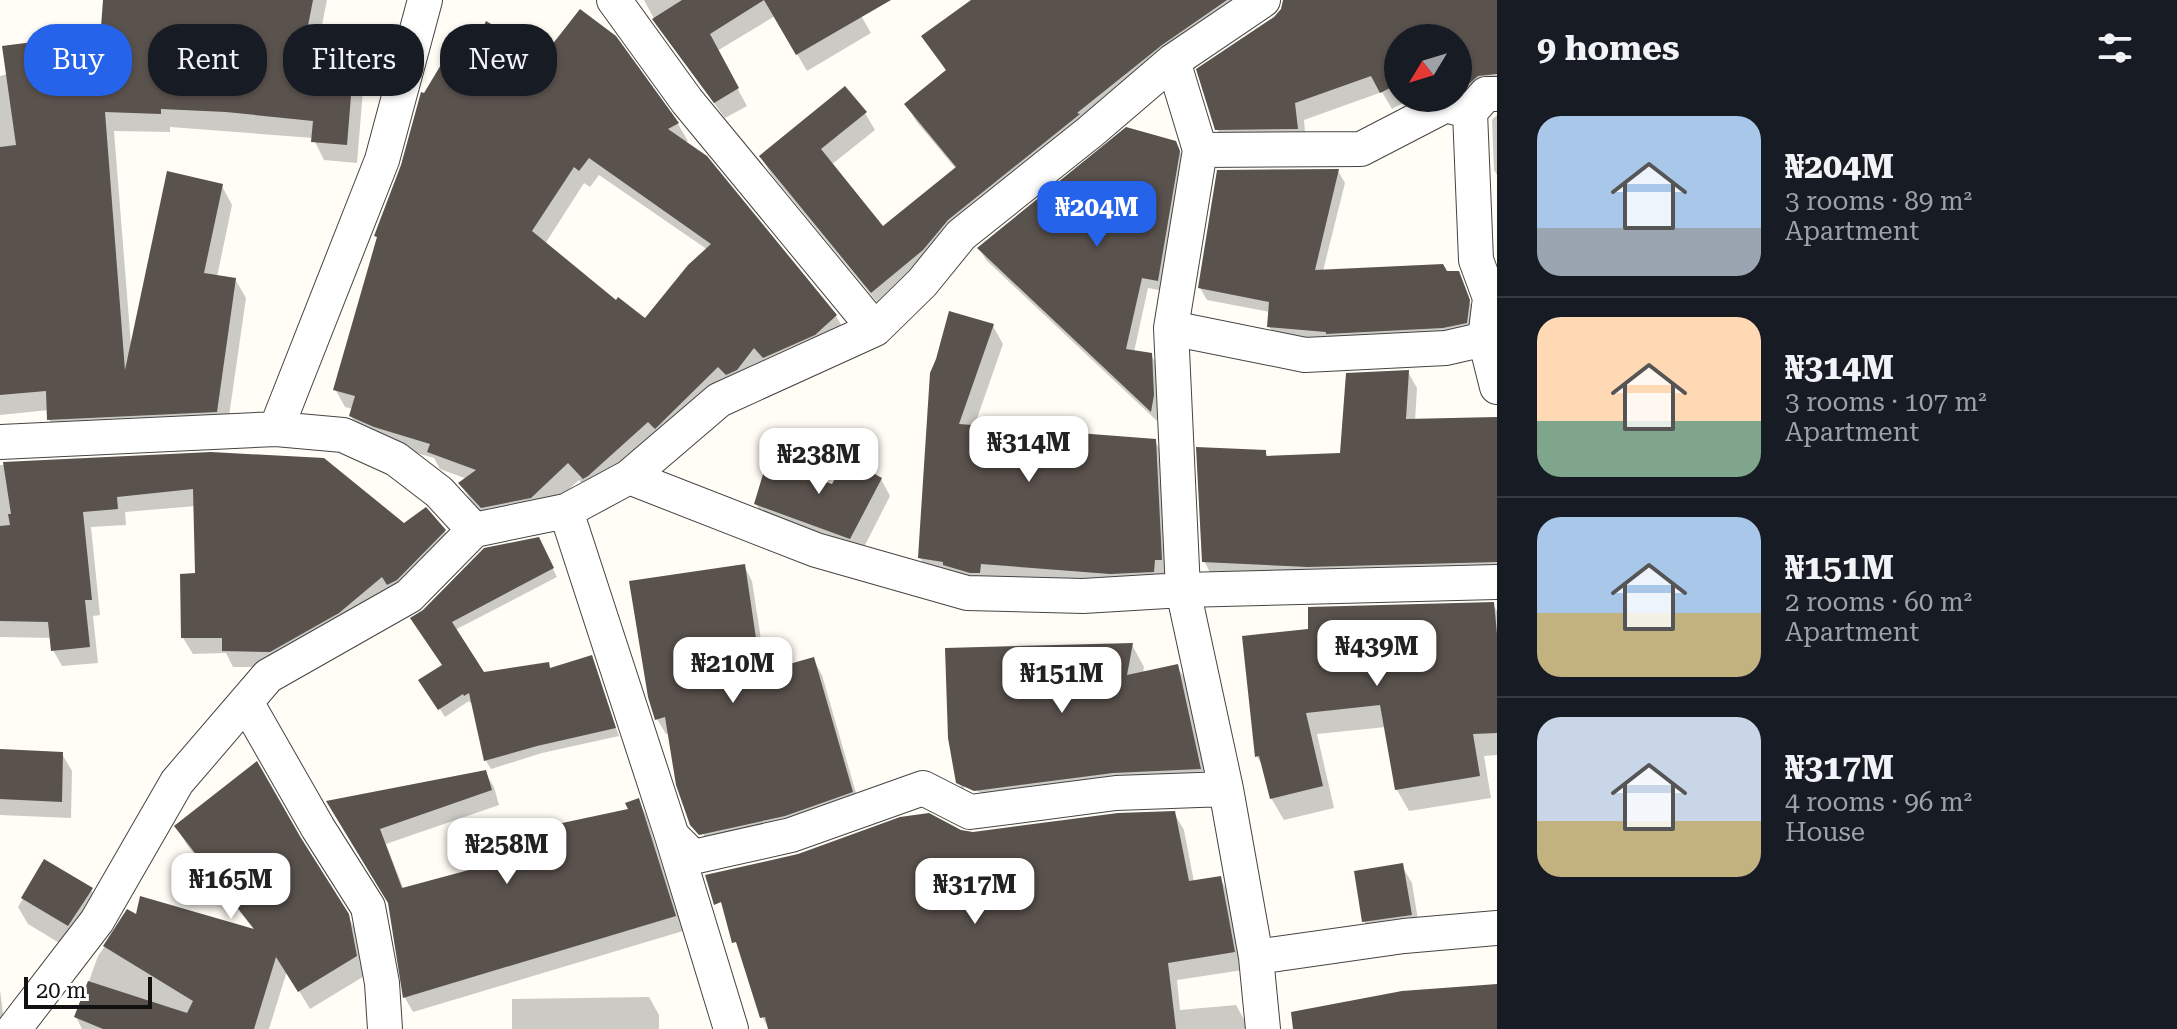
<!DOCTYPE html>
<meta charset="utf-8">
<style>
:root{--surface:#171b24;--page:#242831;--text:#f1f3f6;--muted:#9ea1a6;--line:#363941;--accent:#2563eb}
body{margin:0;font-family:"Roboto Serif",serif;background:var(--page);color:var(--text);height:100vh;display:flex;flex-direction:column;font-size:30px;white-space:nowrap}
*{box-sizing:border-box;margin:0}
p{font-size:26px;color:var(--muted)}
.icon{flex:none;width:44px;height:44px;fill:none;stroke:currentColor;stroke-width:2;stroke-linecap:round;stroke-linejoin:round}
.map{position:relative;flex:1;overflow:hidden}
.side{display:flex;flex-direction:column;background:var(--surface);width:680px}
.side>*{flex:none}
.guide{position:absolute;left:24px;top:24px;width:760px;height:72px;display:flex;gap:16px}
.needle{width:52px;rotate:232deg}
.tools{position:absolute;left:1384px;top:24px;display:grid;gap:16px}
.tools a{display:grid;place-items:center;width:88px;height:88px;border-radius:50%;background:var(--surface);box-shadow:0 2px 6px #0004;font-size:40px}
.scale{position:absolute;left:24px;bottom:20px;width:128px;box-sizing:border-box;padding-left:8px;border:4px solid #111;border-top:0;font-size:22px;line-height:28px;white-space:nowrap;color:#111;-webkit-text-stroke:6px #fff;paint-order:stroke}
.price{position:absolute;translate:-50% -68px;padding:0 18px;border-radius:16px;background:#fff;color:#222;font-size:26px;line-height:52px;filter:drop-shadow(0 2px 4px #0008)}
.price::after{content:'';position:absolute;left:50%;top:48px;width:24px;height:18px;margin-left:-12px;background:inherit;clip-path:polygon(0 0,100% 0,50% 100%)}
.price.selected{background:var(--accent);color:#fff}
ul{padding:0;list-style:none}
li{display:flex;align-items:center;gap:24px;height:200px;padding:0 40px}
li+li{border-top:2px solid var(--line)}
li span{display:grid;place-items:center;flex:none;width:224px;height:160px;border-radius:24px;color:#555}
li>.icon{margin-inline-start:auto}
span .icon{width:96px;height:96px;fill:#fffc;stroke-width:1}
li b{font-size:34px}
h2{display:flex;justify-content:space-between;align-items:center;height:96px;padding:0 40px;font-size:34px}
.pill{padding:0 28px;border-radius:32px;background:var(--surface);box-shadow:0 2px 6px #0004;font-size:28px;line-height:72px}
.pill.selected{background:var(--accent);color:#fff}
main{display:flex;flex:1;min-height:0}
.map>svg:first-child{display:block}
.shadow{fill:#0003;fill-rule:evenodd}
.building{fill:#5a524d;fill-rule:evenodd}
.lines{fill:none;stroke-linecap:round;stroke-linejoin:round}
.minor-casing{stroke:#444;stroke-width:36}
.minor{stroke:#fff;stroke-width:34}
</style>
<main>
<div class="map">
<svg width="1497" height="1029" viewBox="0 0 1497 1029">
<rect width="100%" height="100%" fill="#fffdf5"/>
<path class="shadow" d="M185 0H327L318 45 354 48 365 66 357 163 324 160 313 138 170 127V132L114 131 131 345 222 186 232 205 217 277 235 279 246 298 227 430 60 438 49 419V410L0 415V76L180 25Z
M644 0H852L871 33 807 71 775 16 717 51 747 106 725 118 659 28Z
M971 0H1262L882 308 771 174 761 157 865 113 875 130 831 165 883 229 956 169 916 121 907 105 947 72 924 36 971 2Z
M1284 0H1497V92L1458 98V38H1398V98H1412L1392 109 1382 92 1304 120 1306 146H1227L1217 129 1276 18 1282 10Z
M481 36 545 58 614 38 678 124 688 141 684 143 836 316 846 333 594 496 579 480 541 515 493 525 471 501 461 484 467 479 440 469 434 458 386 444 361 433 351 416 353 409 345 407 335 389 378 239 376 236 403 166 425 95ZM599 175 708 250 645 321 616 303 545 244 584 183 590 187Z
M1496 116 1497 115V175L1494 170 1492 120Z
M1175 143 1182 155 1164 291 1148 288 1134 352 1151 355 1158 367 1157 421 986 260 979 248Z
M1338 171 1345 183 1323 271 1457 273 1475 314 1473 334 1451 339 1276 338 1269 326 1270 312 1207 300 1200 288Z
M993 326 1003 344 974 427 1155 441 1165 459 1171 578 1163 589 931 576 920 558 932 374Z
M1408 372 1417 388 1415 421 1497 419V578H1213L1204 561 1265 451 1269 458 1342 455Z
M211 454 404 526 445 531 454 547 280 667H233L226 653 193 654 183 638 197 575 196 506 125 512 126 525 91 527 100 615 93 616 98 663 62 666 53 650 52 638 0 637V465Z
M881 479 890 496 860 555 766 521 756 504 833 487Z
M538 539 557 577 455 630 483 674 548 664 551 670 591 657 619 736 542 753 491 769 486 761 473 701 470 703 469 701 445 717 426 687 444 666 417 627Z
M744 566 752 581 766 672 813 659 822 675 860 807 712 849 703 834 670 733 666 734 657 719Z
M1493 604 1497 611V755L1484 756 1491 798 1409 811 1397 790 1386 727 1317 734 1334 808 1284 820 1271 798 1264 767 1257 757 1244 638Z
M1132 645 1144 667 1143 673 1177 666 1190 688 1212 790 971 804 958 782ZM964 784 983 794 982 798 964 789Z
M0 751 62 754 72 771 71 818 0 815Z
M485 772 494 787 499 805 386 844 404 890 498 865 630 810 638 800 646 815 683 931 413 1012 405 998 390 903 329 802Z
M1174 813 1184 830 1194 882 1220 878 1230 896 1243 970 1177 980 1180 1010 1236 1005 1246 1023V1029H769L762 1017 960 832 973 834Z
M177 827 347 915 358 934 366 975 310 1009 287 971 269 1029H82L76 1017 98 956 128 912 137 917 255 931 187 845Z
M45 862 91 890 101 907 71 950 28 924 18 907Z
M1402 866 1412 883 1420 932 1374 938 1364 921Z
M0 990 4 1022 0 1021Z
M649 997 659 1015V1029H512V999Z"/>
<path class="building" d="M103 0H313L305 41 355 46 347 145 311 142 313 121 226 112 161 109V114L105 112 125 370 167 171 223 184 204 273 236 278 217 412 47 420 46 391 0 395V147L16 145 2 46 80 36 79 28 101 27Z
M682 0H891L796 55 764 0 710 34 739 88 714 103 652 19Z
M971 0H1227L1162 45 1077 113 1080 114 948 220 923 250 871 293 759 156 845 86 867 112 821 149 883 226 956 167 904 104 946 70 921 36Z
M1283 0H1497V74L1478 76 1463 89 1458 88V38H1398V84L1380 93 1371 76 1295 103 1298 129 1215 130 1196 69 1274 17 1281 9Z
M580 9 616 36 679 123 668 129 707 156 837 315 815 335 763 358 754 348 737 370 726 375 718 367 655 429 648 422 588 476 583 479 568 463 531 498 481 508 458 483 476 470 427 452 430 444 374 427 349 416 355 396 333 390 377 237 374 236 401 165 421 92 424 93 465 25 480 34 486 21 544 55ZM589 158 711 244 688 265 645 318 618 297 616 300 532 231 574 167 579 171Z
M1126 127 1176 141 1180 151 1158 281 1142 278 1126 349 1152 353 1154 395 1151 412 977 248Z
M1339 169 1315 270 1443 264 1447 271H1459L1470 300 1467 323 1443 328 1326 334V332L1267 327 1269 302 1198 288 1217 170Z
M949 311 994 324 959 424 1156 439 1162 560H1155L1154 572 1110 574 981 564 980 573H970L943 565V562L918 558 930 373 936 359Z
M1409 370 1406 419 1497 417V562L1308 567 1202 562 1196 447 1266 450V456L1340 453 1346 373Z
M211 452 324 458 404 523 426 507 446 530 397 580 387 585 382 577 339 613 270 652 222 651V638H181L180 574 195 573 193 489 117 497 118 509 83 512 92 600H85L90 647 51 651 48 622 0 621V526L10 525 8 514H11L3 462Z
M846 458 882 478 850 539 754 504 767 461 832 484Z
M539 537 554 568 452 622 484 672 549 662 550 668 592 655 616 728 537 746 484 761 469 693 464 696 463 694 438 710 418 680 442 665 410 618 423 610 484 548Z
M745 564 761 672 814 657 853 792 785 816 699 835 690 825 676 785 665 717 655 720 648 697 629 581Z
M1494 602 1497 634V733L1473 734 1480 776 1395 790 1380 705 1306 713 1323 786 1270 799 1259 756 1255 757 1242 636 1308 629V607Z
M1133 643 1127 675 1178 664 1201 769 1113 773 974 791 956 783 948 738 945 648Z
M0 749 63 752 62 802 0 799Z
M257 761 301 838 349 914 357 956 298 992 276 957 254 1029H103L74 1017 88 981 187 1013 193 1001 103 946 127 909 136 914 140 896 254 929 174 826Z
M486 770 492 790 380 829 402 888 495 863 491 838 628 809 625 803 639 798 676 916 403 998 388 903 326 801Z
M1175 811 1189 881 1221 876 1235 952 1168 963 1176 1029H768L765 1017 760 1018 736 942 732 943 721 902 714 905 705 875 798 854 900 817 929 813 961 830 973 832 1118 813Z
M44 859 93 888 68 926 21 898Z
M1403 863 1412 915 1362 922 1354 871Z
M1497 984V1029H1293L1291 1012 1402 991Z"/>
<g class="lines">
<g class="minor-casing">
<path id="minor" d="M614 0 687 101 875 329
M1173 61 1200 150 1171 328 1183 590 1226 789 1256 957 1263 1029
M1470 112 1476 260 1490 298 1485 339 1497 387
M1200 150 1361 149 1446 105 1470 112 1486 94H1497
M1171 328 1305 355 1446 348 1485 339
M276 429 382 160 425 0
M0 442 276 429 343 435 396 459 439 492 474 530
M629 477 816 550 967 593 1083 596 1183 590 1497 582
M566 511 672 836 731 1029
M246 702 318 828 368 907 382 983 385 1029
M672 836 693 857 791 835 923 788 970 812 1116 793 1226 789
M1256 957 1404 936 1497 928
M14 1029 97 921 177 782 268 676 409 596 474 530 566 511 629 477 719 400 875 329 922 283 961 235 1090 132 1173 61 1263 0"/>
</g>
<use href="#minor" class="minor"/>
</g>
</svg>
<div class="tools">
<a><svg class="needle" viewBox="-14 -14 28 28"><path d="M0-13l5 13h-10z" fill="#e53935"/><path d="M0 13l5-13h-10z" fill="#9ea1a6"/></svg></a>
</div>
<div class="scale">20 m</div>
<b class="price selected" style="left:1097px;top:249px">₦204M</b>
<b class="price" style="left:1029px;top:484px">₦314M</b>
<b class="price" style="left:819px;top:496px">₦238M</b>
<b class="price" style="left:1377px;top:688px">₦439M</b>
<b class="price" style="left:733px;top:705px">₦210M</b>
<b class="price" style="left:1062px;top:715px">₦151M</b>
<b class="price" style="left:507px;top:886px">₦258M</b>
<b class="price" style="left:231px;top:921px">₦165M</b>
<b class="price" style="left:975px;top:926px">₦317M</b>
<div class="guide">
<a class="pill selected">Buy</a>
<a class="pill">Rent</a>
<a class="pill">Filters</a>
<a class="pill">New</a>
</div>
</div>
<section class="side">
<h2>9 homes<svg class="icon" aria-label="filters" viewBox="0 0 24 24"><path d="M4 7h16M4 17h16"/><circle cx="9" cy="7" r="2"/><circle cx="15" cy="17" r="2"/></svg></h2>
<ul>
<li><span style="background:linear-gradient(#a9c7e8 70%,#9aa5b1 0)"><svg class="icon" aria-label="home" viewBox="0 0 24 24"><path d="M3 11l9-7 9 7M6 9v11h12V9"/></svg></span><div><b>₦204M</b><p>3 rooms · 89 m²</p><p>Apartment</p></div></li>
<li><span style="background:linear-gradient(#ffd9b3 65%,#7fa58c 0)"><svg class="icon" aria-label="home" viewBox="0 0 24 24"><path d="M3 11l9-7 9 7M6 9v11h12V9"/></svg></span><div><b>₦314M</b><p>3 rooms · 107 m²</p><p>Apartment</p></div></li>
<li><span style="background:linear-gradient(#a9c7e8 60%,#c2b280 0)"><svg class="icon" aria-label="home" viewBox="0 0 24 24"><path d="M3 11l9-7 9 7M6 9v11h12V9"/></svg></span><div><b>₦151M</b><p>2 rooms · 60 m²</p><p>Apartment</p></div></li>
<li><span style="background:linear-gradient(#c9d6e8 65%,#c2b280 0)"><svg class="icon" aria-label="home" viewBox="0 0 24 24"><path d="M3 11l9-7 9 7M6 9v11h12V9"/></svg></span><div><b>₦317M</b><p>4 rooms · 96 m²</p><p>House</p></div></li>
</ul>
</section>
</main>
